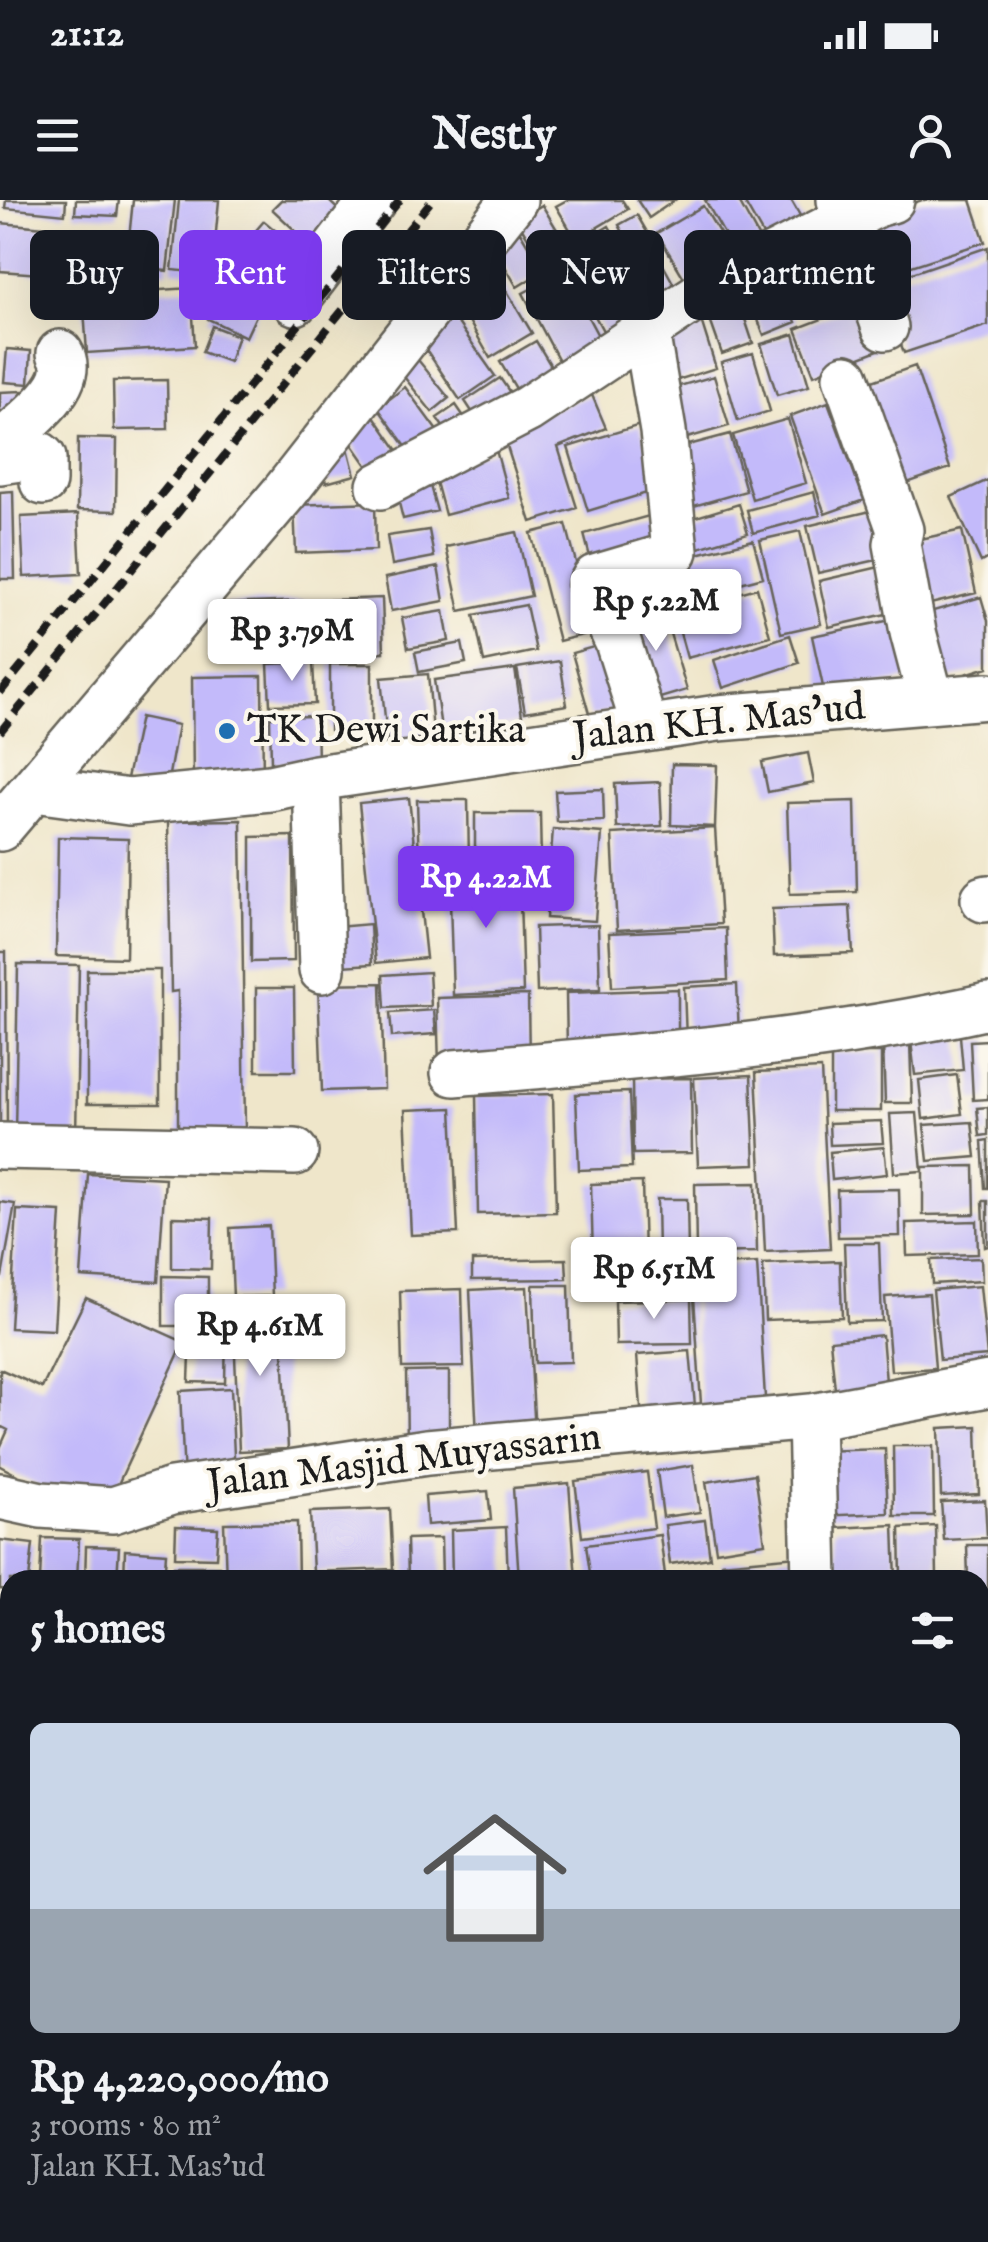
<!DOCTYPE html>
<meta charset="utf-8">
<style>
:root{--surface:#171b24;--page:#20242c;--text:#f1f3f6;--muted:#9ea1a6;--line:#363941;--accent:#7c3aed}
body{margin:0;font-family:"IM FELL English",serif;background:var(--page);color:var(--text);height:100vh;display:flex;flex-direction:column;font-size:38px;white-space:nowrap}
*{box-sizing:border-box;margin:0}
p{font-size:32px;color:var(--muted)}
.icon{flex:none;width:55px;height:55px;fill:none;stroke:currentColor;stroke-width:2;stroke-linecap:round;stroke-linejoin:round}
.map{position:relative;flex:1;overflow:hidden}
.side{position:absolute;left:0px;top:1370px;width:990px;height:672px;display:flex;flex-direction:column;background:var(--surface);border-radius:30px 30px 0 0;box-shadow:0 10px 40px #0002}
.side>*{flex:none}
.banner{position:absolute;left:30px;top:30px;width:930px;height:90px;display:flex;gap:20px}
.price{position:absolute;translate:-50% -85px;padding:0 22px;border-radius:10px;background:#fff;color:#222;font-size:32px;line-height:65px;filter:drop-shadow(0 2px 5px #0008)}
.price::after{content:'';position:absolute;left:50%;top:60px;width:30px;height:22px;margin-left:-15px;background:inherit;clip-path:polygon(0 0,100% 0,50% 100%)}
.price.current{background:var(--accent);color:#fff}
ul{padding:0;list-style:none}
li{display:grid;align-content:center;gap:20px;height:530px;padding:0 30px}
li+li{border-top:2px solid var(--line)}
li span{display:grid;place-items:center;height:310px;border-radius:15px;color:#555}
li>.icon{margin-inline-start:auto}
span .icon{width:180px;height:180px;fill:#fffc;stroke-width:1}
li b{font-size:42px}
h2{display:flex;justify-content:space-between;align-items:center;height:120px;padding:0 30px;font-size:42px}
.pill{padding:0 35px;border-radius:15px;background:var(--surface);box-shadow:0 10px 40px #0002;font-size:35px;line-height:90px}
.pill.current{background:var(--accent);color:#fff}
.status{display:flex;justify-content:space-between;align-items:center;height:70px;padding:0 50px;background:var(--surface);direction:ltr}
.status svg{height:28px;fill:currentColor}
header{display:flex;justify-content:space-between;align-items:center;height:130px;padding:0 30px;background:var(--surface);font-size:45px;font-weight:700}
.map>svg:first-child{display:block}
.building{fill:#c3bafa}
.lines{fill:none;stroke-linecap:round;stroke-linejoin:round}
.minor-casing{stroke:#666359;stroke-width:50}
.minor{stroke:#fff;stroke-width:45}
.rail{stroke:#1c1c1c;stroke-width:8;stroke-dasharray:15 8;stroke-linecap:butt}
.poi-dot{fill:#1f6fb2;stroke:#fbf7ec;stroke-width:4}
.labels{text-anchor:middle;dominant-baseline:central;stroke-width:8;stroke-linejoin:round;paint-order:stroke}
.street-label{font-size:40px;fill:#1c1c1c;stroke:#fbf7ec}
.poi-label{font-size:40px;fill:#1c1c1c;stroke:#fbf7ec;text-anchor:start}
</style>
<div class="status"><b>21:12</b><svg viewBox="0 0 49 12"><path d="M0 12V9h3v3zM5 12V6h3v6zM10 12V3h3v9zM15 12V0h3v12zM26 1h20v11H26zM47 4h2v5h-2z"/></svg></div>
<header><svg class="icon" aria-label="menu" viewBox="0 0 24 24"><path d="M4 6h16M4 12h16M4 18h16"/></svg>Nestly<svg class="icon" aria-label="person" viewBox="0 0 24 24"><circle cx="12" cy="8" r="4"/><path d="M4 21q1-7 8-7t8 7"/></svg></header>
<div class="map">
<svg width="988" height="2042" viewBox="0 0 988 2042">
<rect width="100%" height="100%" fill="#fbf7ec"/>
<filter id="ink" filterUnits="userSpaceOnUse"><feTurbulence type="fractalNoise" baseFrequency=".01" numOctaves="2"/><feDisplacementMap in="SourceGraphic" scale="20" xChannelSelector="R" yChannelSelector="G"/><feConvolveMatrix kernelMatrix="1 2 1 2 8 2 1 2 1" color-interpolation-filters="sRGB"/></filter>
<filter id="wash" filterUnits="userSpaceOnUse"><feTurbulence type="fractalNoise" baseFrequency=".0048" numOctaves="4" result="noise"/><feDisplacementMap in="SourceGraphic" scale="40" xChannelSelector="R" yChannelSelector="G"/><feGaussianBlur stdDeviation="2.25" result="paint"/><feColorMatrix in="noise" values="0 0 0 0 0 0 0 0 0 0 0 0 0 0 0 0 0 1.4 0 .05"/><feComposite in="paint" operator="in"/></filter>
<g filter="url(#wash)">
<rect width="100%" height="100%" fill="#efe6ca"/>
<g id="blocks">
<path class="building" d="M6 0H66L65 14 5 8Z
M76 0H119L117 16 75 14Z
M133 0H175L167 71 126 67Z
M179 0H219L212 74 172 70Z
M281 0H328L348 19 318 52 272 9Z
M567 0H622L628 9 576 40 556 6Z
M637 0H675L649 18Z
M705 0H738L765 49 740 62Z
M743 0H791L806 26 770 47Z
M922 0H971L985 42 878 77 860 21Z
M542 5 570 51 545 66 517 20Z
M703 6 736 60 690 88 657 33Z
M637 15 657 49 638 60 619 25Z
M264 21 313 62 282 99 233 57Z
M0 23 44 27 40 74 0 71Z
M609 26 634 70 610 84 584 41Z
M520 32 543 71 517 87 494 47Z
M60 38 106 40 105 76 58 74Z
M837 40 857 97 801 116 780 59Z
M988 47V125L904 153 880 84Z
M589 58 627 129 608 140 569 68Z
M661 61 683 101 635 128 613 88Z
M564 72 604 147 563 168 523 93Z
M777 75 796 122 764 135 745 87Z
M498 76 532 133 490 158 457 100Z
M191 88 195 146 87 153 83 95Z
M222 92 259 109 246 137 208 119Z
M736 92 753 143 722 154 704 103Z
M863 103 881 149 814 175 796 129Z
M453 116 495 176 460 200 419 139Z
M700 117 716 168 668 183 651 133Z
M212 126 238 136 229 162 202 152Z
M794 134 809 186 777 195 761 144Z
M536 141 557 176 521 197 500 162Z
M7 149 31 151 29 184 4 182Z
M410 150 449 198 432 212 393 163Z
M753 153 770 211 738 221 721 162Z
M915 166 950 268 893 288 858 186Z
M714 176 729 226 677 241 662 191Z
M500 178 517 203 482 227 465 201Z
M167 180 168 229 114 230 113 181Z
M405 187 443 239 415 259 378 208Z
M22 191 23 220H0V192Z
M592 195 606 228 558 247 577 308 531 322 501 228Z
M828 202 864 300 825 314 790 216Z
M456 205 473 230 454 243 437 218Z
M374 216 406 262 378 281 346 235Z
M788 219 806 283 752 299 733 235Z
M640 225 660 289 588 311 568 247Z
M730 234 746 291 687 308 670 250Z
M78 238 117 239 116 311 77 310Z
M347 244 355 275 326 283 318 251Z
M496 250 509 298 445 315 432 267Z
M427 275 437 311 403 319 394 283Z
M988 280V358L981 362 951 297Z
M13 291 15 379H0V292Z
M814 292 820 315 753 333 747 310Z
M375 302 376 350 296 353 294 305Z
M739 304 748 333 692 350 683 321Z
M875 310 886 358 818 373 807 326Z
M78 314 81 374 24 377 21 317Z
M656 314 667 352 594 372 584 334Z
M566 324 594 432 559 441 531 333Z
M429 330 434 357 392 365 387 336Z
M962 330 976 393 922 406 907 342Z
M800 331 821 424 781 433 760 340Z
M517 332 531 396 460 411 446 347Z
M753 340 763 377 691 396 681 358Z
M674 361 684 397 608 418 598 381Z
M888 365 899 411 829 427 819 381Z
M438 367 444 401 391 411 385 378Z
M757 388 770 436 687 458 674 411Z
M981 397 988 421V467L943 481 923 414Z
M382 398 384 452 226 458 224 404Z
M526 405 536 451 484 462 474 415Z
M662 407 687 490 650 501 625 419Z
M444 411 449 441 408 448 402 418Z
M901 418 912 478 825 496 812 436Z
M790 435 799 463 723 488 714 460Z
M611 442 629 506 590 517 572 453Z
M462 443 466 463 419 472 415 452Z
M560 461 567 505 525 512 517 468Z
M313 462 315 504 270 505 268 464Z
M330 464H372V529L330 530Z
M515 469 523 523 442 535 434 480Z
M428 474 434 544 388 548 381 478Z
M262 476 263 585 193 586 192 477Z
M317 516 318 562 271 563 270 517Z
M140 517 178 525 166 591 126 583Z
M808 553 814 583 768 592 762 562Z
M672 564 717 565 715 627 671 625Z
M660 582 662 626 617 628 615 584Z
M603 589 604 621 557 622 555 591Z
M409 598 426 758 376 763 359 603Z
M417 600H468L469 664 419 665Z
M855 601 857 692 790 694 787 603Z
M475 613H540L541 663 475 664Z
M241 620 245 932H178V791L171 792 168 621Z
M715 628 721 724 617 730 612 634Z
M553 629 602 633 595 721 546 718Z
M293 636 294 761 251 762V637Z
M58 637 128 639 126 758 56 756Z
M519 667 523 792 453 795 449 670Z
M850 706 853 753 774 756 772 709Z
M370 724 372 764 327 767 325 728Z
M598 725 600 789 537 792 535 727Z
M726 728 728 780 612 787 609 733Z
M0 752H6L7 936 0 937Z
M18 764 79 765 76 936 15 934Z
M87 770H160V904H87Z
M429 772 431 806 385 808 383 775Z
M381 783 384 889 322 891 318 784Z
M737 784 739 838 686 840 684 787Z
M256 788H294L295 871H256Z
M678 789V845L567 849 566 793Z
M528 795 529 863 439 866 437 798Z
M434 810 436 834 392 837 390 813Z
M960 836 963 870 915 875 911 841Z
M988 840V899L973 900 970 841Z
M910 842 912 903H885L883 843Z
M831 853H881V911H831Z
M821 869 830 1049 765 1052 756 872Z
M751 875 755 964 698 966 694 878Z
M957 875 962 914 923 919 919 880Z
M691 878 692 953 633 954 632 879Z
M629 892 632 968 579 970 576 894Z
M553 894 556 1012 478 1014 476 896Z
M988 907V935L980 936 977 908Z
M452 908 458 1033 411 1035 405 910Z
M917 913 922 971 894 973 890 914Z
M881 921 883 943 830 945 829 923Z
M972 922 976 957 928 961 924 925Z
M988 940V988H985L982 941Z
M884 947 887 974 832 980 830 952Z
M974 966 975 1014 923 1015V967Z
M88 974 165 978 158 1082 81 1077Z
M642 982 644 1056 593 1057 591 984Z
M756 983 757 1052 696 1053 695 984Z
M899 989 900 1036 838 1037 837 990Z
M657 999H687L688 1053 658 1054Z
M983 1001H988V1046L985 1047Z
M0 1002 15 1004 2 1077H0Z
M17 1010 61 1012 54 1130 10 1128Z
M172 1017 212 1018 211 1069 172 1068Z
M977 1021 978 1054 907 1056 906 1023Z
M269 1026 272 1096 233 1097 230 1028Z
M844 1043H879L882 1121 847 1122Z
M981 1058 982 1081 932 1084 931 1060Z
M566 1059 567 1079 472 1080V1061Z
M840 1061 842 1117 765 1120 763 1064Z
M757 1063 766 1215 702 1219 692 1067Z
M163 1076 208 1077V1128H226L225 1183 189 1182 191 1126H163Z
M533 1085H569L571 1162 535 1163Z
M980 1086 987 1156 940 1160 933 1090Z
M527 1087 535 1235 477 1237 470 1090Z
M462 1089 464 1167 402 1168 400 1091Z
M929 1094 935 1168 891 1171 885 1097Z
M86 1098 184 1142 113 1295 54 1294 0 1266V1248L8 1230 0 1226V1169L42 1188Z
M691 1099 692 1144 616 1145 615 1101Z
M281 1107 288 1249 239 1251 233 1109Z
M882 1135 887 1194 836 1199 830 1140Z
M690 1151 696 1217 642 1221 637 1155Z
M449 1171V1246H407L406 1172Z
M231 1188 235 1278 184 1280 180 1191Z
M977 1226 979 1294 941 1296 939 1228Z
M893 1246H933L934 1316H894Z
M885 1249 888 1313 818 1316 816 1251Z
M693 1265 700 1312 663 1317 657 1271Z
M647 1272 654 1328 582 1337 575 1281Z
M755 1274 765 1343 716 1351 706 1282Z
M569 1283 576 1380H519L513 1288Z
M488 1291 491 1320 427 1325 425 1296Z
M985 1300 987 1338 944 1340 941 1302Z
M390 1309 393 1369 313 1372 310 1312Z
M705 1320 710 1358 670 1364 665 1325Z
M297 1322 298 1380H226L224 1323Z
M894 1325 896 1380H837L835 1328Z
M176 1326 218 1328 216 1358 175 1357Z
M936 1326 937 1377 901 1378 900 1328Z
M506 1327 508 1380H452L451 1330Z
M660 1335 665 1375 591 1380 586 1345Z
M42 1338 79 1339 77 1380H40Z
M441 1338 442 1380H408L407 1339Z
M0 1340 33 1344 29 1380H10V1390L0 1389Z
M967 1345H988V1442H980V1380H968Z
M86 1346 119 1347 117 1380H85Z
M125 1350 166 1353 164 1380H124Z
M797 1356 799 1380H723L722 1363Z
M174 1366H219V1380H174Z
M715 1372 716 1380H664V1377Z
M0 1436 10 1437V1535L0 1534Z
M980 1454H988V1486H980Z
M988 1561V1707L980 1708V1562Z
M0 1620H10V1762H0Z
M980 1771H983L988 1825V1857L980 1858Z
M0 1774H10V1841H0Z
M0 1864H10V1981H0Z
M980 1886H987L988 1946H980Z
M988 1958V2036L952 2038V2032H980V1959Z
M0 1988 10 1989V2032H28V2039L0 2038Z
M52 2032H75V2042H51Z
M84 2032H123L122 2042H83Z
M215 2032H277L276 2040 215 2037Z
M284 2032H344L343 2042H283Z
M549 2032H642L639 2042H546Z
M656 2032H721V2042H656Z
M796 2032H835V2042H796Z
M855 2032H889V2042H855Z
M132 2033 193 2035V2042H132Z"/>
</g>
</g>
<g filter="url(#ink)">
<use href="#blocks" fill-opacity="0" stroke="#666359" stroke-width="2.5"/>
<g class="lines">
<g class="minor-casing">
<path id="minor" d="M840 0 885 127
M295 102 373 0
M846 177 900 330 897 344 913 432 931 500
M0 245C21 225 80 184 60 153
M0 261 40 255 43 258V282
M380 286 528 209 709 89 879 3 891 0
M645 528 618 442 591 385 595 378 666 357 675 351 663 231 646 131
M316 578 322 770
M35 589 129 602 270 588 316 578 718 518 988 496
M0 628 284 293 514 0
M984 699 988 698
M454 873C632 857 813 845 988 806
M0 946 295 952
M811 1217 815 1380
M0 1296 41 1305 113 1310 172 1291 427 1252 811 1217 988 1184
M980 1520 988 1519
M0 1557 10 1556
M980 1868 988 1867
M206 2042 207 2032"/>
</g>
<use href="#minor" class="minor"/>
<path class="rail" d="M0 493 400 0
M0 532 432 0"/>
</g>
</g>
<circle class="poi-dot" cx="227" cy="531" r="10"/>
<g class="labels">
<g class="street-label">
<text transform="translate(719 523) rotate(-6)">Jalan KH. Mas'ud</text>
<text transform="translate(404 1262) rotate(-7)">Jalan Masjid Muyassarin</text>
</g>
<g class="poi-label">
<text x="247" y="531">TK Dewi Sartika</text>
</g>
</g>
</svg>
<b class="price" style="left:656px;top:454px">Rp 5.22M</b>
<b class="price" style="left:292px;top:484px">Rp 3.79M</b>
<b class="price current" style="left:486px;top:731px">Rp 4.22M</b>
<b class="price" style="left:654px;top:1122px">Rp 6.51M</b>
<b class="price" style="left:260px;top:1179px">Rp 4.61M</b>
<div class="banner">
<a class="pill">Buy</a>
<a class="pill current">Rent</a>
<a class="pill">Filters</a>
<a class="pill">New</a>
<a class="pill">Apartment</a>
</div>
<section class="side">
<h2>5 homes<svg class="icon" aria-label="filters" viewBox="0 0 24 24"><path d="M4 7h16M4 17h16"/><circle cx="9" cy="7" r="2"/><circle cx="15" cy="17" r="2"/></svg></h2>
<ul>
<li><span style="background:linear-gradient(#c9d6e8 60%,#9aa5b1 0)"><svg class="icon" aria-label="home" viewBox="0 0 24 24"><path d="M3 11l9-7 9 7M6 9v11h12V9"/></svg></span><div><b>Rp 4,220,000/mo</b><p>3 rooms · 80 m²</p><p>Jalan KH. Mas'ud</p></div></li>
</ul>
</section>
</div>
